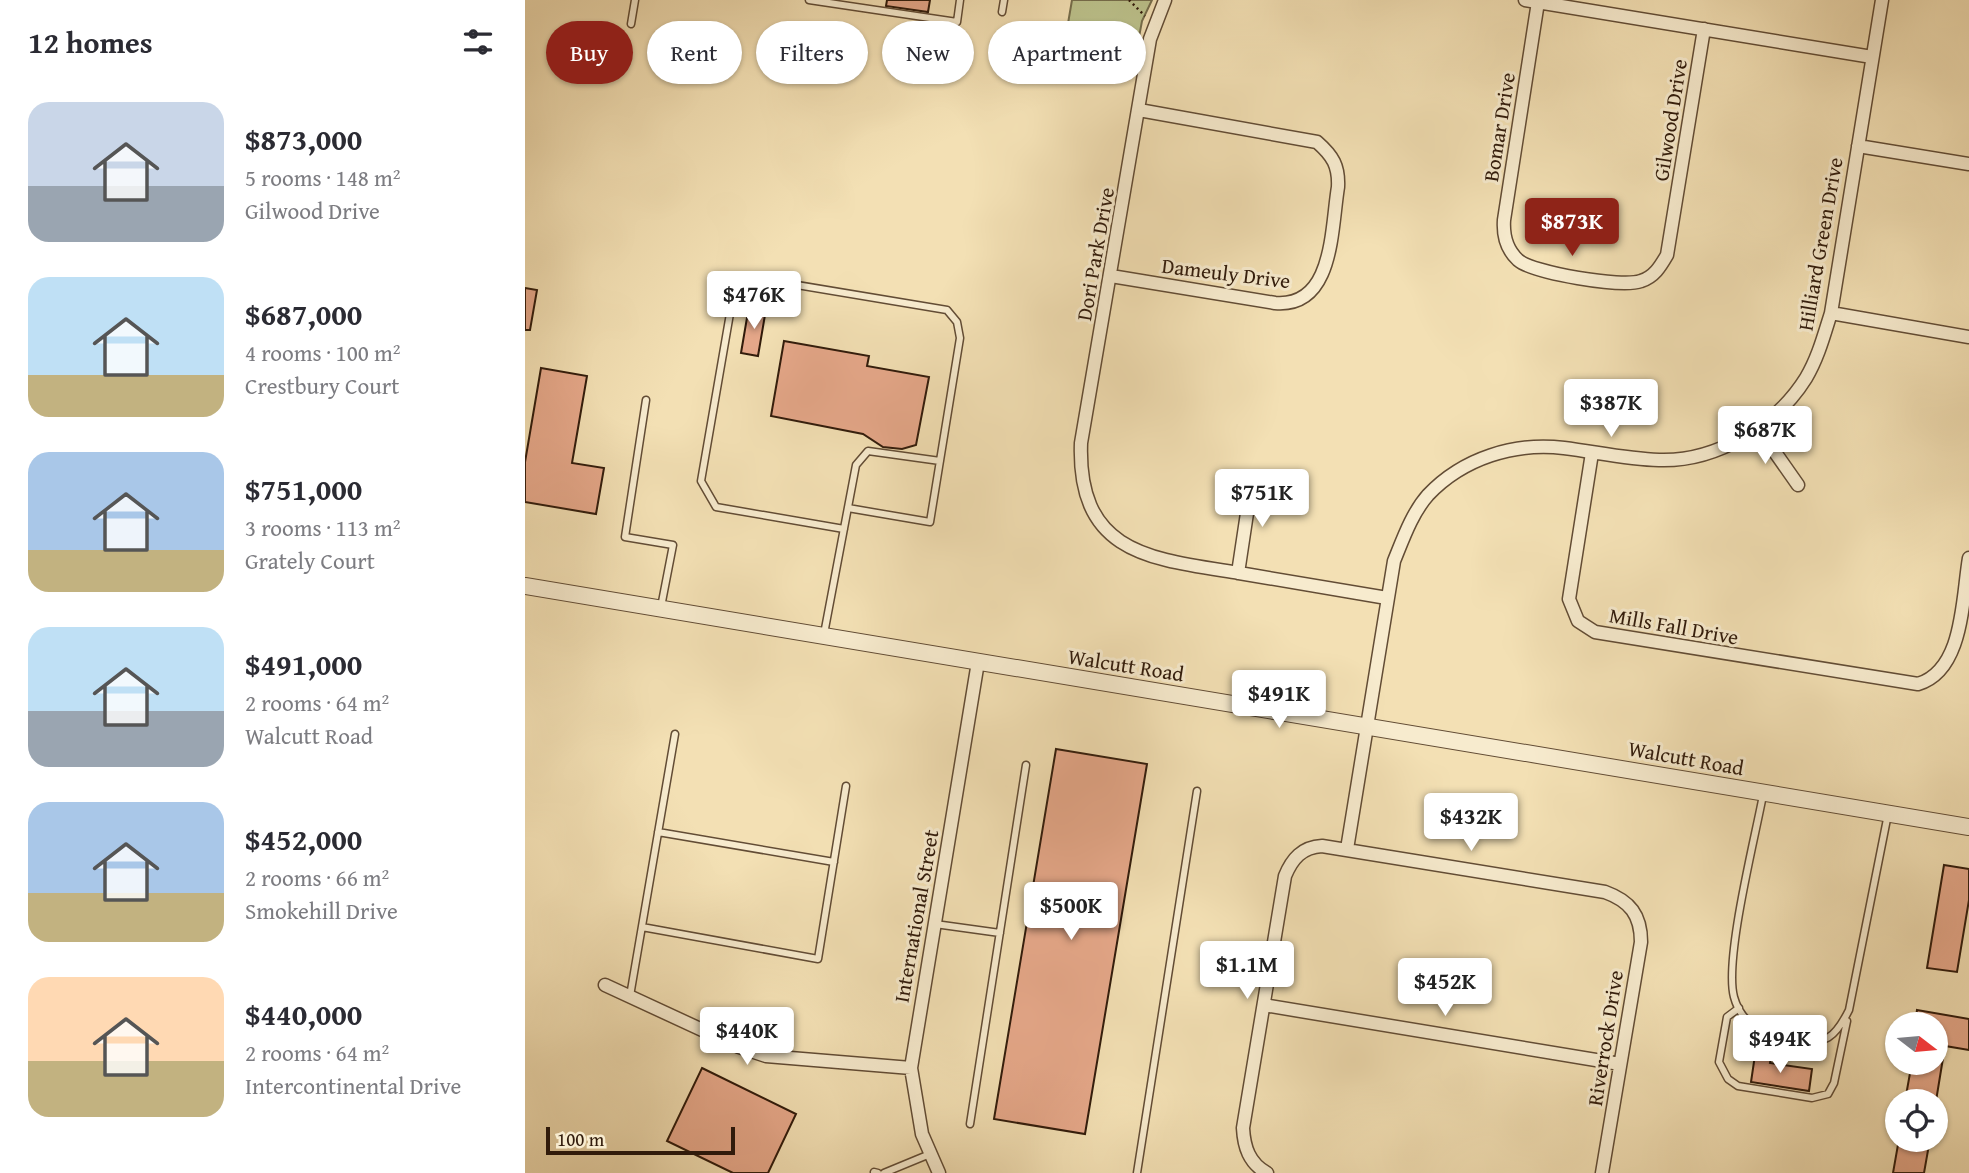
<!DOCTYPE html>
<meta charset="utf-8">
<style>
:root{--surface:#fff;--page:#f2f2f3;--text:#2b2b33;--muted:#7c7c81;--accent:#8f2418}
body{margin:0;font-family:"Gentium Book Plus",serif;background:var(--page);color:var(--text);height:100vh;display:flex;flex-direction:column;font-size:26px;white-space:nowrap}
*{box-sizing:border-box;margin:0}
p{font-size:23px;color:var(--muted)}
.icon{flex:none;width:38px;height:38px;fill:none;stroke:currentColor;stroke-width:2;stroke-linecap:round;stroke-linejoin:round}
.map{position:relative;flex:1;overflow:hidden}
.side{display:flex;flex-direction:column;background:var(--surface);width:525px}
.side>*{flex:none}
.top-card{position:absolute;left:21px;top:21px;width:665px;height:63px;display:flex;gap:14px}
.needle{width:46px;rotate:106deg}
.fabs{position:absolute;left:1360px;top:1012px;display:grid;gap:14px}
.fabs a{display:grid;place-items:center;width:63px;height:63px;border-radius:50%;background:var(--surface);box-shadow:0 2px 5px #0004;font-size:35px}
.scale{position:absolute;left:21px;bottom:18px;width:189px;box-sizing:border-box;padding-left:7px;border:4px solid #311b0b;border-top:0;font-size:19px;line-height:24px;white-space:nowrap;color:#311b0b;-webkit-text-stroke:5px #f7ebce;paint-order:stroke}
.price{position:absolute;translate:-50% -60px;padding:0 16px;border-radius:7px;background:#fff;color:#222;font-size:23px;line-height:46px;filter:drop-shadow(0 2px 4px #0008)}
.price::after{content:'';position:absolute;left:50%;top:42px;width:21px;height:16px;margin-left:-10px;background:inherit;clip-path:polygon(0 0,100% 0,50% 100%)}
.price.on{background:var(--accent);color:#fff}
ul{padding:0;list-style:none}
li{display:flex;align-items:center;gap:21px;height:175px;padding:0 28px}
li span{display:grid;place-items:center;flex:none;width:196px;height:140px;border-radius:21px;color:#555}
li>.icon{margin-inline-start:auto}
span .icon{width:84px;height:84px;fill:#fffc;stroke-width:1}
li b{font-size:30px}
h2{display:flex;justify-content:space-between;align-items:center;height:84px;padding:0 28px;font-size:30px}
.chip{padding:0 24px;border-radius:32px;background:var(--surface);box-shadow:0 2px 5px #0004;font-size:24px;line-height:63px}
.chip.on{background:var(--accent);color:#fff}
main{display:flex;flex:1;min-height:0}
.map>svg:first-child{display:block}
.green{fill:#bcc28c;stroke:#766e4c;stroke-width:2}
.building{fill:#e6a88a;stroke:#311b0b;stroke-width:2}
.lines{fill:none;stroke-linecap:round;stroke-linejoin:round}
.service-casing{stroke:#624c35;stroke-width:9}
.minor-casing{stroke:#624c35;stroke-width:15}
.tertiary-casing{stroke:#624c35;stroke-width:18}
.path{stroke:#311b0b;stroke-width:2.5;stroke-dasharray:2 3.5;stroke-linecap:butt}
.service{stroke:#f7ebce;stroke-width:6}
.minor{stroke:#f7ebce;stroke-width:12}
.tertiary{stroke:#f7ebce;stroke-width:16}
.labels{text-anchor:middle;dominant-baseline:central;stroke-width:6;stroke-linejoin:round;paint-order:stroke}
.street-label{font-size:21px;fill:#311b0b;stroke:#f7ebce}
</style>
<main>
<section class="side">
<h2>12 homes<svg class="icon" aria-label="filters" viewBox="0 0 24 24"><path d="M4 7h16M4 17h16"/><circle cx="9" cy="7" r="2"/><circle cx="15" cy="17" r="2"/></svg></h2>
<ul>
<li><span style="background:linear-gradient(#c9d6e8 60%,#9aa5b1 0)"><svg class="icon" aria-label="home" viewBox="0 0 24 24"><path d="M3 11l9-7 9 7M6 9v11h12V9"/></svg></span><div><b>$873,000</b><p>5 rooms · 148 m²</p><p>Gilwood Drive</p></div></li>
<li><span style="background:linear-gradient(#bfe0f5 70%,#c2b280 0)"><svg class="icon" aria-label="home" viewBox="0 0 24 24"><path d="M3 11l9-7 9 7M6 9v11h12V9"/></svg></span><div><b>$687,000</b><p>4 rooms · 100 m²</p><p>Crestbury Court</p></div></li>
<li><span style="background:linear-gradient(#a9c7e8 70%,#c2b280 0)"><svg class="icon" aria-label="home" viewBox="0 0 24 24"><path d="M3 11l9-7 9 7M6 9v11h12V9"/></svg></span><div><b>$751,000</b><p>3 rooms · 113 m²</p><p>Grately Court</p></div></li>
<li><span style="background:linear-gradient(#bfe0f5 60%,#9aa5b1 0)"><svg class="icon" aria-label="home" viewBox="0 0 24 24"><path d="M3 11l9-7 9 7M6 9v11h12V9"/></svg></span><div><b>$491,000</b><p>2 rooms · 64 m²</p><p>Walcutt Road</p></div></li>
<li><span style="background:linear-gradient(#a9c7e8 65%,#c2b280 0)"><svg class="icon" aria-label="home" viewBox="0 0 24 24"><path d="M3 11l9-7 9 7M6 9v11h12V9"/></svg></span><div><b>$452,000</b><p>2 rooms · 66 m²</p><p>Smokehill Drive</p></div></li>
<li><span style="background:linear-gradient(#ffd9b3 60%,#c2b280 0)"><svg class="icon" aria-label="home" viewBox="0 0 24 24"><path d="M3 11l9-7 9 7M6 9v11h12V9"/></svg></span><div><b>$440,000</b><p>2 rooms · 64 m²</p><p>Intercontinental Drive</p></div></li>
</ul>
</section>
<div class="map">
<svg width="1444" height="1173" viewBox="0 0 1444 1173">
<rect width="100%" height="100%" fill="#f3e0b4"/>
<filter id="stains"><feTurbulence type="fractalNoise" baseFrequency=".00286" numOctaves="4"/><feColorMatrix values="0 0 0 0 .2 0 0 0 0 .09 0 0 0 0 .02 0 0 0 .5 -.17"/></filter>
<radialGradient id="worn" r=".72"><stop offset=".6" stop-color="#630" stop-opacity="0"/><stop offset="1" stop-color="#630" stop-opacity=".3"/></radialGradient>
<path class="green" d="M547 0H627L617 21 611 53 540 41Z"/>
<path class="building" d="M362 0H405L403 12 361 6Z
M0 288 12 290 5 330H0Z
M224 306 241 309 233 356 216 353Z
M259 341 344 356 342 366 404 377 391 445 377 449 358 447 338 434 246 416Z
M16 368 62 376 47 463 79 468 71 514 0 502V462Z
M531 749 622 764 560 1134 469 1119Z
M1419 865 1444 869V900L1432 972 1402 968Z
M1392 1010 1444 1019V1050L1420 1046 1411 1101H1380L1387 1062H1410V1024H1390Z
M1230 1055 1246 1058 1245 1063 1287 1069 1284 1091 1226 1082Z
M177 1068 271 1114 243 1173H208L142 1141Z
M1374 1139H1405L1399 1173H1368Z"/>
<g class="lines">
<g class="service-casing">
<path id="service" d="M284 0 432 22 435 0
M477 12 479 0
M106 24 110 0
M121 400 100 537 148 545 136 607
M319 529 191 507 176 481 207 302C212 286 221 283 236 279L422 310 432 322 435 338 405 522 323 508
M299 634 331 465 343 451 415 461
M1238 795C1230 838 1199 960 1209 997 1217 1027 1243 1036 1270 1040 1301 1045 1310 1038 1324 1010L1363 814
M133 832 309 862
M410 924 475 933
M117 927 293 959 321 786
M105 996 150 734
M1214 1008 1202 1017 1194 1062 1203 1079 1213 1086 1287 1098 1303 1094 1309 1083 1322 1021
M445 1124 501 765
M349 1172 353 1173
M359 1173 405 1154
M612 1173 672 791"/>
</g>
<g class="minor-casing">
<path id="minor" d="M640 0 625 39 556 443C552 555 627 559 714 573 764 581 813 590 862 598
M1000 0 1347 57
M1013 2 979 220C978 235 981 249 993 260 1008 273 1097 288 1116 281 1129 277 1135 267 1142 255L1179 29
M1333 146 1444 164
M586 276 750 303C809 308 806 229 813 187 814 166 808 156 792 142L614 110
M1306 313 1444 337
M1233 428 1273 485
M1067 453 1044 599 1053 621 1070 632 1393 684C1439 670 1437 599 1444 558
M713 573 727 480
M822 849 869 561C878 539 887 513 903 495 938 458 990 442 1039 448 1071 452 1102 459 1134 460 1191 462 1251 426 1281 378 1293 358 1299 335 1306 313L1357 0
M80 985 214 1047 241 1056 386 1068
M739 1005 1095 1064
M414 1173 397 1134 386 1068 453 662
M742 1173C724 1163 719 1147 718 1128L760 876C767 859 777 847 797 846L1080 892C1105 901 1116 915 1116 942L1077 1173"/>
</g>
<g class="tertiary-casing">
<path id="tertiary" d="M0 586 1444 827"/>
</g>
<path class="path" d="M604 0 620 16"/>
<use href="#service" class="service"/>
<use href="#minor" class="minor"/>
<use href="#tertiary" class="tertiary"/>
</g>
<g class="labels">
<g class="street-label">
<text transform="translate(1145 120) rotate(-81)">Gilwood Drive</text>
<text transform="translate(974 127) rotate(-81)">Bomar Drive</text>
<text transform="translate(1295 244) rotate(-80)">Hilliard Green Drive</text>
<text transform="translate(570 254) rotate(-80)">Dori Park Drive</text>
<text transform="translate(701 273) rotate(7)">Dameuly Drive</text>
<text transform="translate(1149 626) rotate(10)">Mills Fall Drive</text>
<text transform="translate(601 665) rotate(9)">Walcutt Road</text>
<text transform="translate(1161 758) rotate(10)">Walcutt Road</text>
<text transform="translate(391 916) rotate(-80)">International Street</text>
<text transform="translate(1080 1038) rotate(-81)">Riverrock Drive</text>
</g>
</g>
<rect width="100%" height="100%" filter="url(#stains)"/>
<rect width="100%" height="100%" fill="url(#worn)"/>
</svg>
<div class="fabs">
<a><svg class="needle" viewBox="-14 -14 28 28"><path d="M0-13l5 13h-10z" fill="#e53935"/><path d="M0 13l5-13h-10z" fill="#7c7c81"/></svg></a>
<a><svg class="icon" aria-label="locate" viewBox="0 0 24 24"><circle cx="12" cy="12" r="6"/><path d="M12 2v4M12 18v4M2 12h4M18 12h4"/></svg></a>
</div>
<div class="scale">100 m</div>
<b class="price on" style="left:1047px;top:258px">$873K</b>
<b class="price" style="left:229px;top:331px">$476K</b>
<b class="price" style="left:1086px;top:439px">$387K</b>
<b class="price" style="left:1240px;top:466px">$687K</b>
<b class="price" style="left:737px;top:529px">$751K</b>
<b class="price" style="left:754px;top:730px">$491K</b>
<b class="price" style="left:946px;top:853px">$432K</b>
<b class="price" style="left:546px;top:942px">$500K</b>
<b class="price" style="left:722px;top:1001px">$1.1M</b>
<b class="price" style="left:920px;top:1018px">$452K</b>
<b class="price" style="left:222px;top:1067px">$440K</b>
<b class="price" style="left:1255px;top:1075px">$494K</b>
<div class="top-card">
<a class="chip on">Buy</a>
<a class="chip">Rent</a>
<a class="chip">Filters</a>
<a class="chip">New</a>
<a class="chip">Apartment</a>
</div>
</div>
</main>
